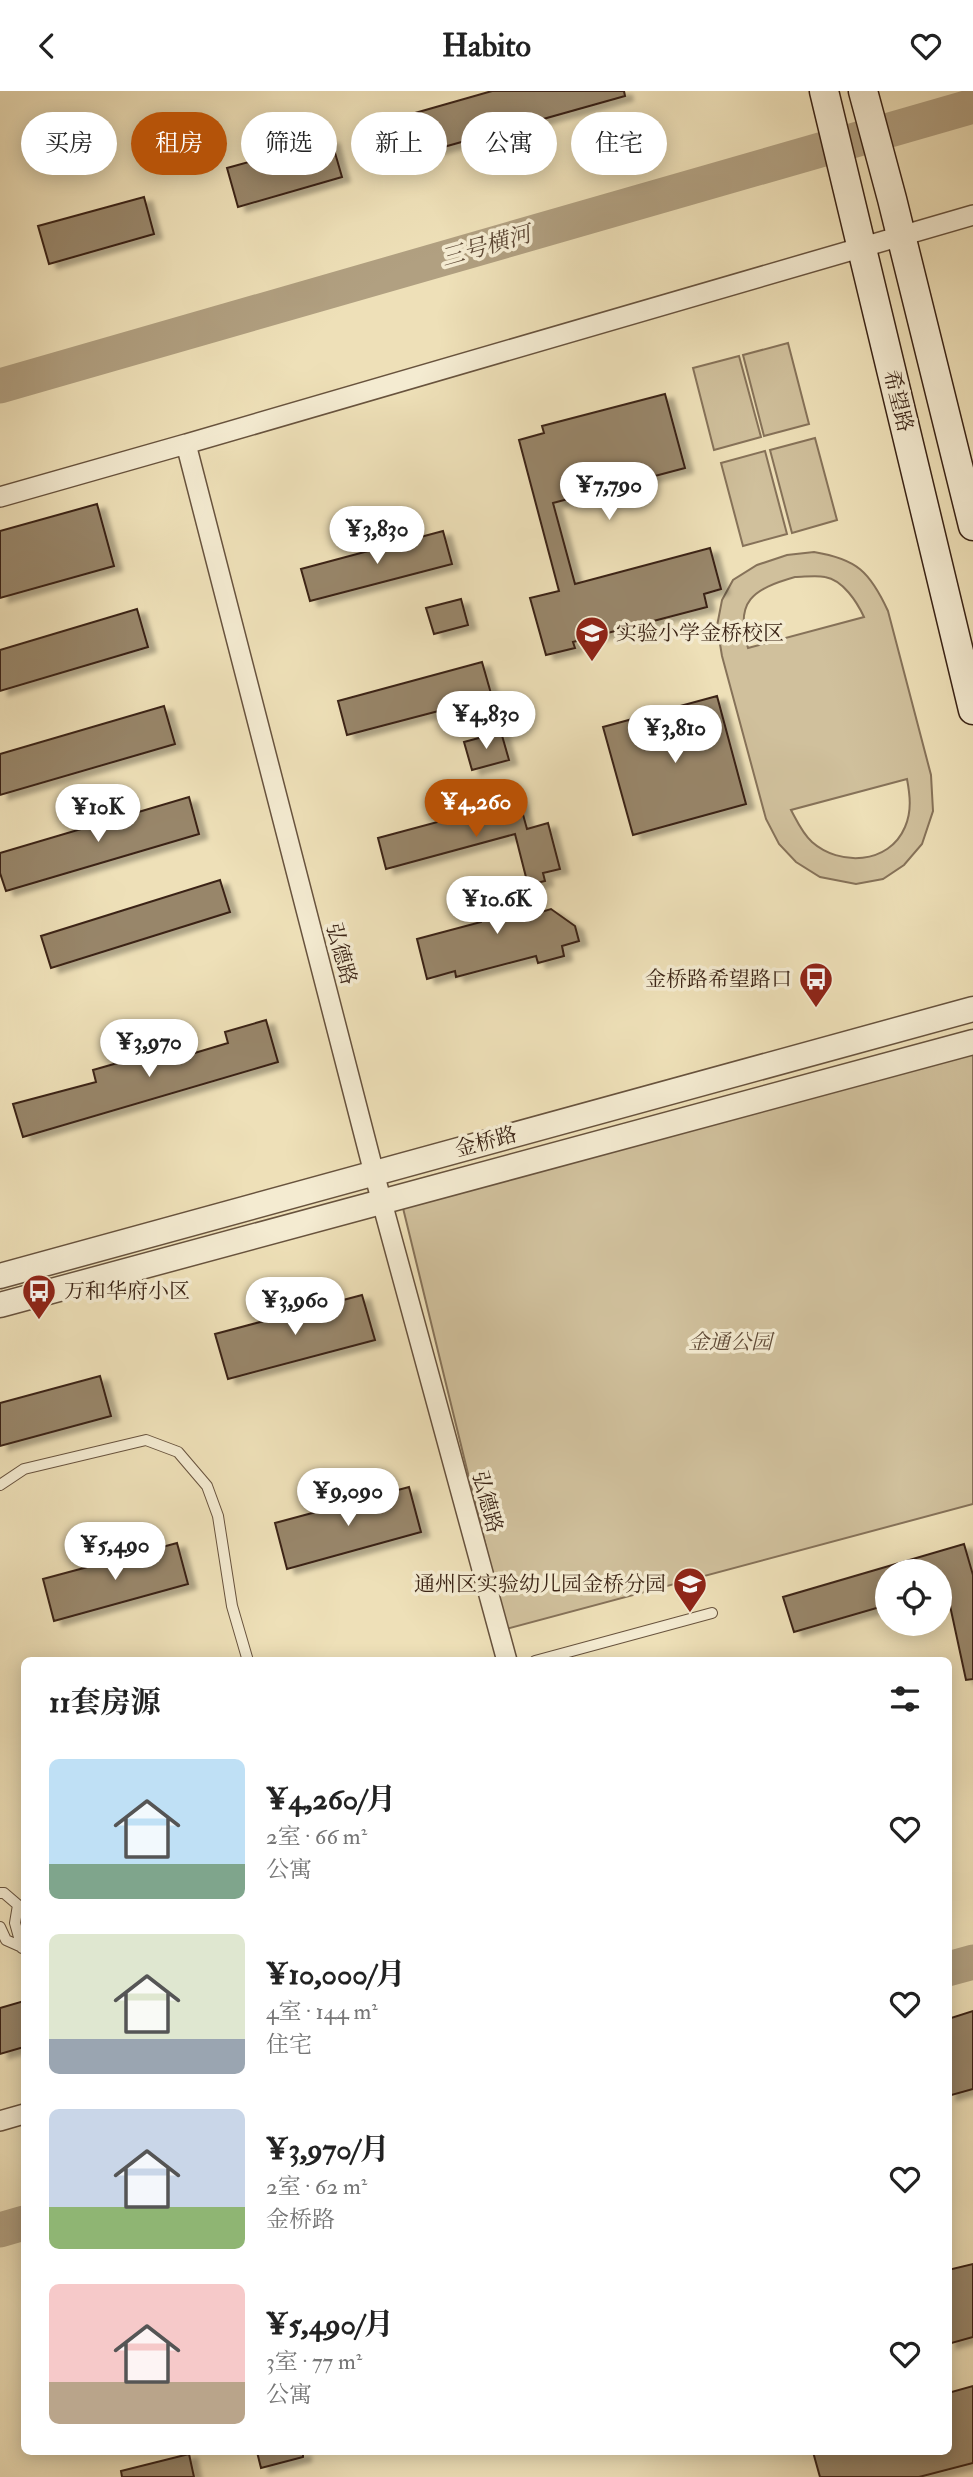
<!DOCTYPE html>
<html lang="zh">
<meta charset="utf-8">
<style>
:root{--surface:#fff;--page:#f2f2f2;--text:#222;--muted:#767676;--accent:#b45309}
body{margin:0;font-family:"IM FELL Double Pica","Noto Serif SC",serif;background:var(--page);color:var(--text);height:100vh;display:flex;flex-direction:column;font-size:26px;white-space:nowrap}
*{box-sizing:border-box;margin:0}
p{font-size:23px;color:var(--muted)}
.icon{flex:none;width:38px;height:38px;fill:none;stroke:currentColor;stroke-width:2;stroke-linecap:round;stroke-linejoin:round}
.map{position:relative;flex:1;overflow:hidden}
.details{position:absolute;left:21px;top:1566px;width:931px;height:798px;display:flex;flex-direction:column;background:var(--surface);border-radius:10px;box-shadow:0 4px 18px #0003}
.details>*{flex:none}
.guide{position:absolute;left:21px;top:21px;width:931px;height:63px;display:flex;gap:14px}
.controls{position:absolute;left:875px;top:1468px;display:grid;gap:14px}
.controls a{display:grid;place-items:center;width:77px;height:77px;border-radius:50%;background:var(--surface);box-shadow:0 4px 18px #0003;font-size:35px}
.price{position:absolute;translate:-50% -60px;padding:0 16px;border-radius:24px;background:#fff;color:#222;font-size:23px;line-height:46px;filter:drop-shadow(0 2px 4px #0008)}
.price::after{content:'';position:absolute;left:50%;top:42px;width:21px;height:16px;margin-left:-10px;background:inherit;clip-path:polygon(0 0,100% 0,50% 100%)}
.price.current{background:var(--accent);color:#fff}
ul{padding:0;list-style:none}
li{display:flex;align-items:center;gap:21px;height:175px;padding:0 28px}
li span{display:grid;place-items:center;flex:none;width:196px;height:140px;border-radius:10px;color:#555}
li>.icon{margin-inline-start:auto}
span .icon{width:84px;height:84px;fill:#fffc;stroke-width:1}
li b{font-size:30px}
h2{display:flex;justify-content:space-between;align-items:center;height:84px;padding:0 28px;font-size:30px}
.chip{padding:0 24px;border-radius:32px;background:var(--surface);box-shadow:0 4px 18px #0003;font-size:24px;line-height:63px}
.chip.current{background:var(--accent);color:#fff}
header{display:flex;justify-content:space-between;align-items:center;height:91px;padding:0 28px;background:var(--surface);font-size:32px;font-weight:700}
.map>svg:first-child{display:block}
.green{fill:#d0c09c;stroke:#867259;stroke-width:2;fill-rule:evenodd}
.lines{fill:none;stroke-linecap:round;stroke-linejoin:round}
.river{stroke:#b1a081;stroke-width:35}
.building{fill:#98866a;stroke:#3b2416;stroke-width:2;filter:url(#shadow)}
.service-casing{stroke:#68533e;stroke-width:12}
.minor-casing{stroke:#68533e;stroke-width:22}
.tertiary-casing{stroke:#68533e;stroke-width:27}
.secondary-casing{stroke:#3b2416;stroke-width:31}
.service{stroke:#f4ebd1;stroke-width:10}
.minor{stroke:#f4ebd1;stroke-width:19}
.tertiary{stroke:#f4ebd1;stroke-width:24}
.secondary{stroke:#f4ebd1;stroke-width:28}
.labels{text-anchor:middle;dominant-baseline:central;stroke-width:7;stroke-linejoin:round;paint-order:stroke}
.street-label{font-size:21px;fill:#3b2416;stroke:#f4ebd1}
.poi-label{font-size:21px;fill:#3b2416;stroke:#f4ebd1;text-anchor:start}
.park-label{font-size:21px;font-style:italic;fill:#604b38;stroke:#f4ebd1}
.water-label{font-size:23px;font-style:italic;fill:#5e4936;stroke:#f4ebd1}
</style>
<header><svg class="icon" aria-label="back" viewBox="0 0 24 24"><path d="M15 5l-7 7 7 7"/></svg>Habito<svg class="icon" aria-label="heart" viewBox="0 0 24 24"><path d="M12 20l-8-8c-3-5 5-10 8-4 3-6 11-1 8 4z"/></svg></header>
<div class="map">
<svg width="973" height="2386" viewBox="0 0 973 2386">
<defs>
<filter id="shadow"><feDropShadow dx="8" dy="4.5" stdDeviation="2" flood-color="#0004"/></filter>
</defs>
<rect width="100%" height="100%" fill="#eee0b8"/>
<filter id="stains"><feTurbulence type="fractalNoise" baseFrequency=".00286" numOctaves="4"/><feColorMatrix values="0 0 0 0 .2 0 0 0 0 .09 0 0 0 0 .02 0 0 0 .5 -.17"/></filter>
<radialGradient id="worn" r=".72"><stop offset=".6" stop-color="#630" stop-opacity="0"/><stop offset="1" stop-color="#630" stop-opacity=".3"/></radialGradient>
<path class="green" d="M788 252 809 333 764 345 743 264Z
M739 265 761 346 714 359 693 277Z
M815 347 837 429 792 442 770 359Z
M765 360 787 443 743 455 721 372Z
M814 461C857 468 870 481 888 520L931 684 933 720 922 753 904 774 883 788 856 793 820 786 796 771 779 753 766 728 722 565 717 535 722 509 733 489 757 474 787 464ZM795 486C804 486 816 484 825 486 843 489 857 511 864 526L748 557C734 510 753 498 795 486ZM907 688C910 704 912 720 905 736 889 774 839 775 812 751 802 742 797 730 791 719Z
M973 957V1413L506 1538 402 1113Z"/>
<g class="lines">
<path class="river" d="M0 295 973 15
M948 1878 973 1871
M0 2139 24 2132"/>
</g>
<path class="building" d="M492 0H624L625 5 426 61 415 22Z
M331 48 342 86 238 116 227 77Z
M144 106 154 143 49 173 38 135Z
M665 303 685 377 553 412 575 493 710 457 721 498 704 503 707 516 573 551 575 557 546 564 530 507 559 500 519 349 544 342 542 335Z
M97 413 114 475 0 507V440Z
M443 440 452 473 310 510 301 478Z
M461 508 468 534 434 543 426 517Z
M137 518 148 556 0 600V559Z
M482 571 492 606 347 644 338 610Z
M717 605 746 713 633 744 603 636Z
M164 615 175 653 0 704V663Z
M501 641 509 669 472 679 464 651Z
M189 706 199 743 6 800 0 782V762Z
M519 709 527 738 548 732 560 778 543 782 545 790 528 794 515 743 386 778 378 747Z
M496 787 498 792 507 789 521 799 528 825 551 818 575 835 579 850 562 855 564 865 538 872 536 865 456 886 455 880 427 888 417 848 481 831V791Z
M220 789 230 821 51 877 41 845Z
M266 929 278 971 23 1046 13 1013 96 991 93 979 121 971 185 954 188 964 228 952 225 941Z
M362 1204 375 1249 228 1288 215 1243Z
M100 1285 111 1325 0 1355V1312Z
M409 1396 421 1441 287 1478 275 1432Z
M177 1452 188 1493 54 1530 43 1488Z
M964 1453 973 1484V1588L966 1589 946 1496 940 1498V1480H887V1514L794 1541 783 1506Z
M24 1910V1956L0 1963V1917Z
M973 1920V1998L948 2005V1928Z
M973 2173V2246L948 2253V2179Z
M973 2295V2372L919 2386H820L813 2361H948V2302Z
M257 2361H303V2366L261 2377Z
M189 2363 194 2386H122L121 2380Z"/>
<g class="lines">
<g class="service-casing">
<path id="service" d="M0 1394 24 1378 146 1349 178 1361 207 1395 218 1425 232 1515 248 1570
M535 1570 712 1522
M0 1802H4L18 1814 15 1832 22 1857
M0 1836 6 1849 24 1857"/>
</g>
<g class="minor-casing">
<path id="minor" d="M186 353 973 124
M0 406 186 353 374 1082 507 1570
M0 2030 24 2023"/>
</g>
<g class="tertiary-casing">
<path id="tertiary" d="M0 1185 973 918
M0 1214 973 951"/>
</g>
<g class="secondary-casing">
<path id="secondary" d="M824 0 973 619
M863 0 892 108 973 435"/>
</g>
<use href="#service" class="service"/>
<use href="#minor" class="minor"/>
<use href="#tertiary" class="tertiary"/>
<use href="#secondary" class="secondary"/>
</g>
<defs>
<g id="school-pin" transform="scale(1.75)"><path d="M0 17L-7.5 6A9.5 9.5 0 1 1 7.5 6Z" fill="#8f2418" stroke="#f4ebd1"/><path d="M0-5L7-2L0 1L-7-2ZM-4 1L0 2.5L4 1V4Q0 6-4 4Z" fill="#fff"/></g>
<g id="bus-pin" transform="scale(1.75)"><path d="M0 17L-7.5 6A9.5 9.5 0 1 1 7.5 6Z" fill="#8f2418" stroke="#f4ebd1"/><path d="M-5-6H5V4H4V6H2V4H-2V6H-4V4H-5ZM-3.5-4V0h7V-4ZM-3.5 1.2v1.5H-2V1.2ZM2 1.2v1.5H3.5V1.2Z" fill="#fff"/></g>
</defs>
<g fill-rule="evenodd">
<use href="#school-pin" x="592" y="542"/>
<use href="#bus-pin" x="816" y="888"/>
<use href="#bus-pin" x="39" y="1200"/>
<use href="#school-pin" x="690" y="1493"/>
</g>
<g class="labels">
<g class="street-label">
<text transform="translate(898 310) rotate(76)">希望路</text>
<text transform="translate(341 863) rotate(75)">弘德路</text>
<text transform="translate(486 1051) rotate(-15)">金桥路</text>
<text transform="translate(487 1411) rotate(75)">弘德路</text>
</g>
<g class="poi-label">
<text x="616" y="542">实验小学金桥校区</text>
<text x="792" y="888" text-anchor="end">金桥路希望路口</text>
<text x="64" y="1200">万和华府小区</text>
<text x="666" y="1493" text-anchor="end">通州区实验幼儿园金桥分园</text>
</g>
<g class="park-label">
<text x="730" y="1251">金通公园</text>
</g>
<g class="water-label">
<text transform="translate(486 155) rotate(-16)">三号横河</text>
</g>
</g>
<rect width="100%" height="100%" filter="url(#stains)"/>
<rect width="100%" height="100%" fill="url(#worn)"/>
</svg>
<div class="controls">
<a><svg class="icon" aria-label="locate" viewBox="0 0 24 24"><circle cx="12" cy="12" r="6"/><path d="M12 2v4M12 18v4M2 12h4M18 12h4"/></svg></a>
</div>
<b class="price" style="left:609px;top:431px">¥7,790</b>
<b class="price" style="left:377px;top:475px">¥3,830</b>
<b class="price" style="left:486px;top:660px">¥4,830</b>
<b class="price" style="left:675px;top:674px">¥3,810</b>
<b class="price current" style="left:476px;top:748px">¥4,260</b>
<b class="price" style="left:98px;top:753px">¥10K</b>
<b class="price" style="left:497px;top:845px">¥10.6K</b>
<b class="price" style="left:149px;top:988px">¥3,970</b>
<b class="price" style="left:295px;top:1246px">¥3,960</b>
<b class="price" style="left:348px;top:1437px">¥9,090</b>
<b class="price" style="left:115px;top:1491px">¥5,490</b>
<div class="guide">
<a class="chip">买房</a>
<a class="chip current">租房</a>
<a class="chip">筛选</a>
<a class="chip">新上</a>
<a class="chip">公寓</a>
<a class="chip">住宅</a>
</div>
<section class="details">
<h2>11套房源<svg class="icon" aria-label="filters" viewBox="0 0 24 24"><path d="M4 7h16M4 17h16"/><circle cx="9" cy="7" r="2"/><circle cx="15" cy="17" r="2"/></svg></h2>
<ul>
<li><span style="background:linear-gradient(#bfe0f5 75%,#7fa58c 0)"><svg class="icon" aria-label="home" viewBox="0 0 24 24"><path d="M3 11l9-7 9 7M6 9v11h12V9"/></svg></span><div><b>¥4,260/月</b><p>2室 · 66 m²</p><p>公寓</p></div><svg class="icon" aria-label="heart" viewBox="0 0 24 24"><path d="M12 20l-8-8c-3-5 5-10 8-4 3-6 11-1 8 4z"/></svg></li>
<li><span style="background:linear-gradient(#dfe7d0 75%,#9aa5b1 0)"><svg class="icon" aria-label="home" viewBox="0 0 24 24"><path d="M3 11l9-7 9 7M6 9v11h12V9"/></svg></span><div><b>¥10,000/月</b><p>4室 · 144 m²</p><p>住宅</p></div><svg class="icon" aria-label="heart" viewBox="0 0 24 24"><path d="M12 20l-8-8c-3-5 5-10 8-4 3-6 11-1 8 4z"/></svg></li>
<li><span style="background:linear-gradient(#c9d6e8 70%,#8fb573 0)"><svg class="icon" aria-label="home" viewBox="0 0 24 24"><path d="M3 11l9-7 9 7M6 9v11h12V9"/></svg></span><div><b>¥3,970/月</b><p>2室 · 62 m²</p><p>金桥路</p></div><svg class="icon" aria-label="heart" viewBox="0 0 24 24"><path d="M12 20l-8-8c-3-5 5-10 8-4 3-6 11-1 8 4z"/></svg></li>
<li><span style="background:linear-gradient(#f6c9c9 70%,#b9a48a 0)"><svg class="icon" aria-label="home" viewBox="0 0 24 24"><path d="M3 11l9-7 9 7M6 9v11h12V9"/></svg></span><div><b>¥5,490/月</b><p>3室 · 77 m²</p><p>公寓</p></div><svg class="icon" aria-label="heart" viewBox="0 0 24 24"><path d="M12 20l-8-8c-3-5 5-10 8-4 3-6 11-1 8 4z"/></svg></li>
</ul>
</section>
</div>
